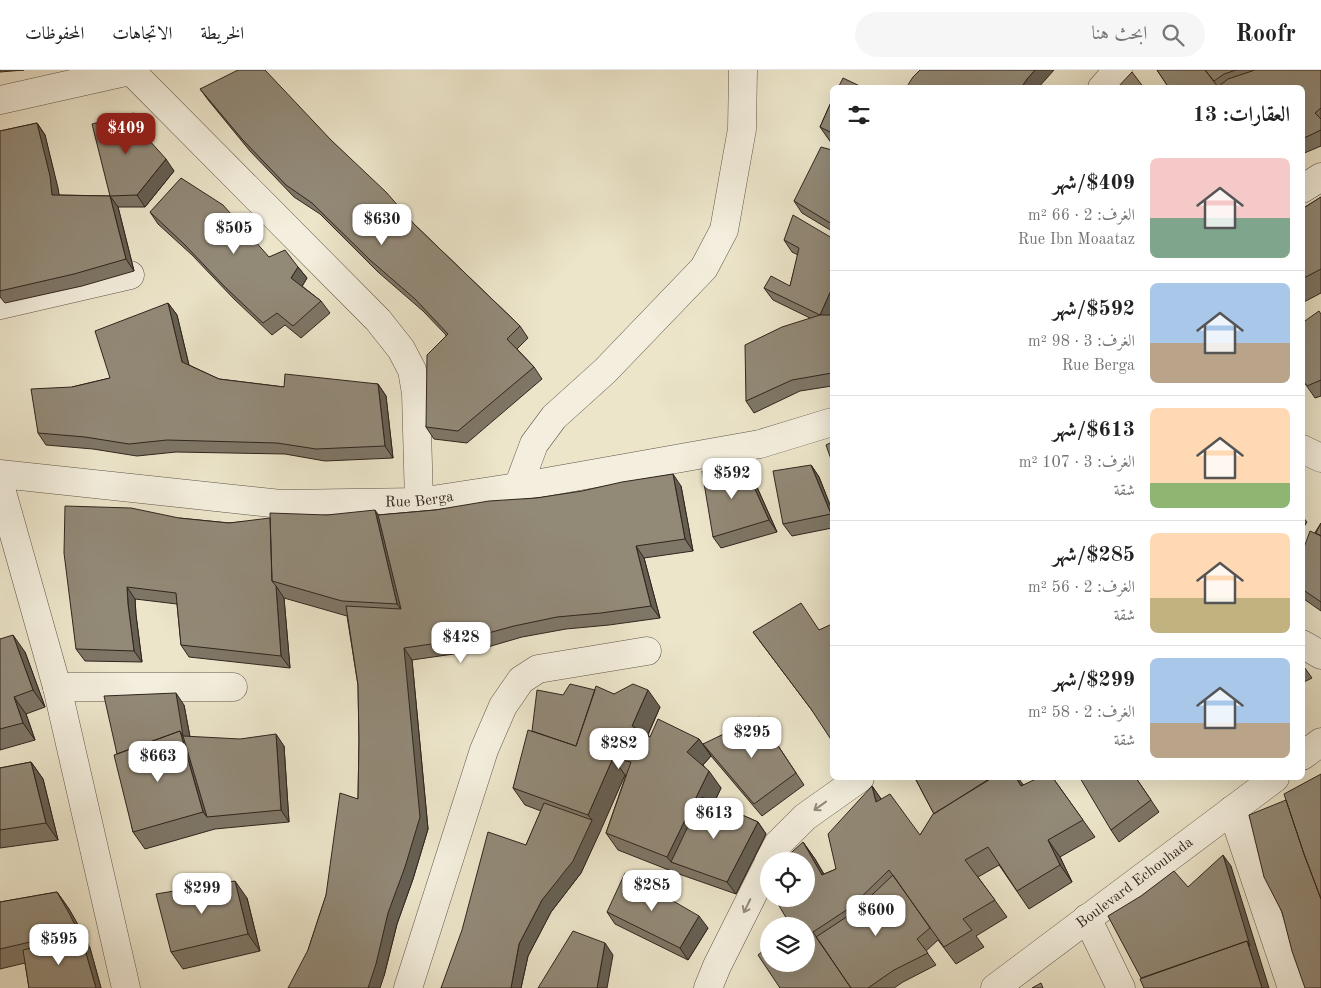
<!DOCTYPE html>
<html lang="ar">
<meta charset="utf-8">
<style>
:root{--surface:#fff;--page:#f6f6f6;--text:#222;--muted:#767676;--line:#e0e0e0;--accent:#8f2418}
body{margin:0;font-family:"Old Standard TT",Amiri,serif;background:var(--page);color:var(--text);direction:rtl;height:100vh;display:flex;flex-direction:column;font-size:19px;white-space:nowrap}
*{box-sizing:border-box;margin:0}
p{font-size:16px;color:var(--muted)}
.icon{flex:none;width:28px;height:28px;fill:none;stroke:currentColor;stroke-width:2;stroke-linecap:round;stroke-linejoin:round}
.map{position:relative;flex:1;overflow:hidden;direction:ltr}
.sheet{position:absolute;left:830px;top:15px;width:475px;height:695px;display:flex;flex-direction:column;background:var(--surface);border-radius:8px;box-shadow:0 5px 20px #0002;direction:rtl}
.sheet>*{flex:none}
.fabs{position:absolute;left:760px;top:782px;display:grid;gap:10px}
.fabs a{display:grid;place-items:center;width:55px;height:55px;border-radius:50%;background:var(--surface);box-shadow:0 5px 20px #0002;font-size:25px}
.price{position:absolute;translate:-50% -42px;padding:0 11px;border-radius:10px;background:#fff;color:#222;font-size:16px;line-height:32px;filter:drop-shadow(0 1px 2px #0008)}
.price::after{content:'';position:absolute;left:50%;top:30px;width:15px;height:11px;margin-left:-8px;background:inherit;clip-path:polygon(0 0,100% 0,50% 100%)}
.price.on{background:var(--accent);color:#fff}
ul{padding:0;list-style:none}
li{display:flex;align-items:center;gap:15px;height:125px;padding:0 15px}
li+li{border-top:1px solid var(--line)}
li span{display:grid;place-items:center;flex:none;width:140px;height:100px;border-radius:8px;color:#555}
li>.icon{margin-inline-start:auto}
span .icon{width:60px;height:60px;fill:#fffc;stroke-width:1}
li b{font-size:21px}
h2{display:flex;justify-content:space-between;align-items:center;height:60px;padding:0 15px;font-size:21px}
header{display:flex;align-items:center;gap:30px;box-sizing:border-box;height:70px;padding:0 25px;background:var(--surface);border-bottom:1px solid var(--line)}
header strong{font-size:24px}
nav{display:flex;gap:28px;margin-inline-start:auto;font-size:18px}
.search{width:350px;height:45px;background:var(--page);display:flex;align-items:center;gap:12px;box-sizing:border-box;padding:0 18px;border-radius:28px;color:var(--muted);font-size:19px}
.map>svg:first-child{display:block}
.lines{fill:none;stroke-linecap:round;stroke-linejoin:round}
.minor-casing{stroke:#5f5549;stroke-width:29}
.minor{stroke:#f3eedd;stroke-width:28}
.wall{fill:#7e7666;stroke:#30251e}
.shaded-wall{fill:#666053;stroke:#30251e}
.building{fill:#928977;stroke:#30251e}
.oneway{stroke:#928a7e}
.labels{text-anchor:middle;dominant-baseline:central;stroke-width:4;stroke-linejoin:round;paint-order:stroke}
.street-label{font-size:15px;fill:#30251e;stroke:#f3eedd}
</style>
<header>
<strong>Roofr</strong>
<div class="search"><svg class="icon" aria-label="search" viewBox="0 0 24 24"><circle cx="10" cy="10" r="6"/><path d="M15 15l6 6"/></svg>ابحث هنا</div>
<nav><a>الخريطة</a><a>الاتجاهات</a><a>المحفوظات</a></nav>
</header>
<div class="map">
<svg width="1321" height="918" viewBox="0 0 1321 918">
<rect width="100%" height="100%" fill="#ece5ca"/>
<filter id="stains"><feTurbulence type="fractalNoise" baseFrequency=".004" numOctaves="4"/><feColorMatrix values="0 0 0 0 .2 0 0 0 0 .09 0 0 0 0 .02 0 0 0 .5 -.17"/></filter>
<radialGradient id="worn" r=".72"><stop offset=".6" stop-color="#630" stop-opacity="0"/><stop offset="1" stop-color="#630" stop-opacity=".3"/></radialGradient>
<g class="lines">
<g class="minor-casing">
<g id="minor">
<path d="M130 0 378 250 401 279 412 300 416 323 419 432"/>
<path d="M1102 18 1118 0"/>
<path d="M0 30 134 0"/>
<path d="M1302 119 1321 107"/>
<path d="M0 235 130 205"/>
<path d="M1302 379 1321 388"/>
<path id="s1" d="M0 404 281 434 419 432 518 417 760 374 832 352"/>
<path d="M0 415 57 617 126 918"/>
<path d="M518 417 534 374 554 347 605 301 704 198 724 160 742 59 743 0"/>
<path d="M1302 574 1321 585"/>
<path d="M57 617H233"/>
<path d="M1302 686 1321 672"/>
<path d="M1232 740 1292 918"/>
<path d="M769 791 778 774 805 747 860 708"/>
<path d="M1087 848 1121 918"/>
<path d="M408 918 484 680 503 636 521 610 538 599 647 581"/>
<path d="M708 918 717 896 769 792"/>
<path id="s2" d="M995 918 1275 708"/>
</g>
</g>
<use href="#minor" class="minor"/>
</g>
<path class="wall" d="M0 0H24L0 2Z
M1157 0H1321V76L1302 84V18H1169Z
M200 19 331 70 414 154 520 256 528 268 517 279 534 297 542 309 467 373 434 369 426 357 446 265 423 241 378 202 320 144 294 127 250 81 209 31Z
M832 30V74L820 57Z
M134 43 143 54 147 68 174 101 145 137H118L134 201 82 216 5 233 0 227V61L37 53 45 65 59 125 110 126Z
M832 80V161L802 143 794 131Z
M1321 127V223L1302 233V139Z
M150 142 269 187 298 197 307 208 302 216 321 231 330 243 301 268 285 255 272 265 234 229 192 185 158 154Z
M832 168V316L800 321 754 343 746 331 810 248 773 230 764 218 790 216 798 185 792 182 784 170Z
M168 233 177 245 189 295 219 309 284 317 378 314 386 326 393 388 325 391 285 384 176 382 137 386 93 379 46 375 38 363 72 317 110 308Z
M1321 244V326L1315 328 1302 309Z
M744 395 752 406 777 462 721 478 713 467Z
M811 395 819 407 832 440V458L792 466 783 454Z
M681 416 693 481 644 488 660 548 609 555 566 559 522 567 474 581 412 590 428 759 413 809 397 854 384 906 308 880 358 729 359 671 358 615 347 546 284 528 290 598 189 587 181 575 177 534 135 529 136 545 142 592 85 591 76 579 179 448 229 453 327 445H378L435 440 536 428Z
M1321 453V541L1304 529 1302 527V483Z
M820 560 817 647 753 562Z
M0 569 25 582 45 637 26 644 35 670 0 680Z
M1302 594 1312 608 1302 613Z
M595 620 614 624 660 637 648 665 650 667 699 669 711 686 703 695 721 718 714 733 758 752 766 764 736 824 679 804 618 780 606 763 626 705H625L581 803 551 842 528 886 521 918H441L526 775 541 741 525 735 513 718 532 661 563 625Z
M184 635 190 667 284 676 289 752 215 759 145 779 133 762 117 684Z
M767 659 804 715 762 746 711 686 703 674Z
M31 692 43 709 58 770 0 778V698Z
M915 708H989L990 709 992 708H1018L1023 715 1053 708 1095 767 1060 787 1072 812 1029 839 999 795 978 807 1007 847 976 866 984 877 956 894 938 870 926 881 936 895 903 912 894 918H780L806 856 803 772 815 789 824 804 836 799 872 716 881 729 920 765 934 744Z
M1136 708 1159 742 1119 772 1111 760Z
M57 822 69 839 81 860 90 878 101 918H29L25 893 0 899V832Z
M247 828 260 881 183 899 171 882Z
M607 842 708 858 688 890 615 854Z"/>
<path class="shaded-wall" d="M1035 0H1054L1038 18H1021L1027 9Z
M134 43 143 54 149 72 140 60Z
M37 53 45 65 58 118 61 137 52 125Z
M166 89 174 101 145 137 137 125Z
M110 126 118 137 134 201 126 189Z
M298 197 307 208 300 220 291 208Z
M832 218V247L820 245Z
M168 233 177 245 191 304 182 292Z
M378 314 386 326 393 388 385 376Z
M744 395 752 406 777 462 769 450Z
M811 395 819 407 832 440V447L831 444Z
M673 404 681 416 693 481 685 469Z
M375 440 387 457 409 551 397 534Z
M1302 446 1307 452 1302 460Z
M636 476 644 488 660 548 651 536Z
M276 516 284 528 290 598 281 586Z
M127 517 135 529 136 545 142 592 134 581 128 534Z
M13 565 25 582 45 637 33 620Z
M404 578 412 590 428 759 413 809 397 854 384 906 380 918H368Z
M648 620 660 637 644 673 632 656Z
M176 623 184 635 192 678 207 747 203 742 180 661Z
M14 627 26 644 35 670 23 653Z
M276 664 284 676 289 752 281 740Z
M699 669 711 686 699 699 687 682Z
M613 688 625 705 600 762 581 803 551 842 528 886 521 918H511L519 874 542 830 592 750 588 745Z
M31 692 43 709 58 770 46 753Z
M709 701 721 718 683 796 671 792 667 787Z
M1016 708H1018L1022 713 1033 733 1021 716Z
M872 716 884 733 876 732Z
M758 752 766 764 736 824 727 812Z
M1048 770 1060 787 1072 812 1060 795Z
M803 772 815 789 834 822 822 805Z
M1223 785 1231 796 1269 918H1262L1247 871Z
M235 811 247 828 260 881 248 864Z
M57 822 69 839 81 860 90 878 101 918H96L81 866 78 861Z
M699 846 708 858 688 890 680 878Z
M605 873 613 885 607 918H597Z"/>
<path class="building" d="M238 0H265L331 70 386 122 414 154 520 256 507 269 534 297 458 361 426 357 427 285 448 264 415 229 370 190 312 133 286 115 242 69 200 19Z
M920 0H1035L1027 9 1021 18H906L913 7Z
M1157 0H1205L1218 17 1228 9 1255 0H1321V38L1315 43 1321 49V60L1302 69V18H1169Z
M1205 0H1236L1224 4 1214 11Z
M1132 2 1144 18H1117Z
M843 8 864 18H838Z
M832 30V63L820 57Z
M134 43 140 60 166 89 137 125 110 126 92 54Z
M37 53 50 106 52 125 110 126 126 189 74 204 0 221V61Z
M821 77 832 80V154L794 131Z
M181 108 223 135 269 187 285 180 298 197 291 208 321 231 293 256 277 243 263 253 225 217 184 174 150 142Z
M1321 127V199L1302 209V139Z
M793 145 832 168V219V218L820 245H832V303L792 310 746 331 745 275 782 257 820 245 764 218 771 206 790 216 799 178 784 170Z
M168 233 182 292 219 309 284 317 285 304 378 314 385 376 316 379 277 373 167 370 129 374 85 367 38 363 31 319 72 317 110 308 95 261Z
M1319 241 1321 244V310L1307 316 1302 309V253Z
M832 372V392L826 375Z
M744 395 769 450 713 467 702 401Z
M811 395 831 444 783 454 773 401Z
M673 404 685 469 636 476 651 536 601 543 557 547 514 556 466 569 404 578 420 747 405 797 388 843 376 894 368 918H288L308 880 326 825 340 723 358 729 359 671 358 615 346 536 401 539 378 445 435 440 489 431 536 428 582 421 622 412Z
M65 436 131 438 179 448 229 453 270 448 272 511 276 516 281 586 181 575 176 523 127 517 128 534 134 581 76 579 64 483Z
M375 440 397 534 342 531 272 511 270 443 327 445Z
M1321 453V466L1316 463Z
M1310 461 1321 466V532L1302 519V483Z
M801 533 819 560 832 554V671L811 639 753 562Z
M13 565 33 620 14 627 23 653 0 659V569Z
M570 614 595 620 576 676 532 661 537 620 563 625Z
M633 614 648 620 632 656 650 667 658 649 699 669 687 682 709 701 667 787 606 763 631 692 613 688 588 745 513 718 528 660 576 676 596 616 614 624Z
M176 623 183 666 180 661 117 684 104 626Z
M759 647 796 703 754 734 703 674Z
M180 661 203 742 133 762 114 685Z
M276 664 281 740 207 747 183 666 240 669Z
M31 692 46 753 0 760V698Z
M1321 704V829L1304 784 1284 724Z
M915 708H988L989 709 934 744Z
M992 708H1016L1021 716 1038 708H1053L1083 750 1048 770 1060 795 1017 821 988 777 965 790 995 830 963 849 972 860 944 877 889 800 851 837 813 862 851 918H780L758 885 769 876V894H806V856H791L775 829H806V791H782L803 772 822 805 836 799 828 764 872 716 876 732 890 724 920 765 933 744Z
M1080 708H1136L1151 730 1111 760Z
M702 727 758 752 727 812 671 792Z
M1286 730 1304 784 1321 829V918H1305L1292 881 1282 842 1264 807 1249 745Z
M544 733 592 750 573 791 542 830 519 874 511 918H441L462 860 488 762 526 775Z
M1223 785 1250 876 1247 871 1141 908 1108 846 1141 826 1174 801 1188 817Z
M625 803 699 846 680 878 607 842Z
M769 804V819L763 809Z
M893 805 930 858 917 869 928 883 894 900 868 918H851L816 867 854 842Z
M235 811 248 864 171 882 156 824Z
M57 822 69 843 78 861 0 879V832Z
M573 861 605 873 597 918H538Z
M81 866 96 918H29L23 880Z
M1247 871 1262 918H1144L1140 909Z
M1041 913 1043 918H1032Z"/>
<defs><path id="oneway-shaft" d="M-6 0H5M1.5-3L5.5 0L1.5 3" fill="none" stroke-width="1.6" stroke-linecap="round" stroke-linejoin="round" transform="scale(1.25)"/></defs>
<g class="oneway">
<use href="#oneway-shaft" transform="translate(820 736) rotate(144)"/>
<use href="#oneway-shaft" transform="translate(747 836) rotate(116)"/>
</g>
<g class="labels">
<g class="street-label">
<text stroke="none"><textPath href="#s1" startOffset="421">Rue Berga</textPath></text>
<text stroke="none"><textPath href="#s2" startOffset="175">Boulevard Echouhada</textPath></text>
</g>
</g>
<rect width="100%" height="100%" filter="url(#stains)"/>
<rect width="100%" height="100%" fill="url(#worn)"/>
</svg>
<div class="fabs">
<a><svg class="icon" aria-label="locate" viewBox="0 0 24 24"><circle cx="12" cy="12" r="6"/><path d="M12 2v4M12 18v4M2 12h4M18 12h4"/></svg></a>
<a><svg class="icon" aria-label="layers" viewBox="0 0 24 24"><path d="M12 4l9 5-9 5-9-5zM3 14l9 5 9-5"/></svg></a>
</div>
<b class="price on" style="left:126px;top:85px">$409</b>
<b class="price" style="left:382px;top:176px">$630</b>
<b class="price" style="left:234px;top:185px">$505</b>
<b class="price" style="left:732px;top:430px">$592</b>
<b class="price" style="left:461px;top:594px">$428</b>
<b class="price" style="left:752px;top:689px">$295</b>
<b class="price" style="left:619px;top:700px">$282</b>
<b class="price" style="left:158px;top:713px">$663</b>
<b class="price" style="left:714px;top:770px">$613</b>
<b class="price" style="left:652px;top:842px">$285</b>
<b class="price" style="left:202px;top:845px">$299</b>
<b class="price" style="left:876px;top:867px">$600</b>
<b class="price" style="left:59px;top:896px">$595</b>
<section class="sheet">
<h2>العقارات: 13<svg class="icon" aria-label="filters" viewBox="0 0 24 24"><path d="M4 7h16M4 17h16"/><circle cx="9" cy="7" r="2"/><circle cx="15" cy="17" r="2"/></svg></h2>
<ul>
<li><span style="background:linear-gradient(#f6c9c9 60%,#7fa58c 0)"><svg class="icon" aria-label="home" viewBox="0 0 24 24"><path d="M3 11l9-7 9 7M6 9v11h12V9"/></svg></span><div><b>$409/شهر</b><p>الغرف: 2 · 66 m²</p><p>Rue Ibn Moaataz</p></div></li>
<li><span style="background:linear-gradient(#a9c7e8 60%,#b9a48a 0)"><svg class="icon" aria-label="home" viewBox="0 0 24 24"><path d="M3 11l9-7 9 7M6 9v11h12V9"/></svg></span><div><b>$592/شهر</b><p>الغرف: 3 · 98 m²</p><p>Rue Berga</p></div></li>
<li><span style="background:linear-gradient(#ffd9b3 75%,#8fb573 0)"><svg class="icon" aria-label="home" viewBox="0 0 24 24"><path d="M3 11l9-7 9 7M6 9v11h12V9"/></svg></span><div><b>$613/شهر</b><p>الغرف: 3 · 107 m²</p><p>شقة</p></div></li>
<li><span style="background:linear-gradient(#ffd9b3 65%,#c2b280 0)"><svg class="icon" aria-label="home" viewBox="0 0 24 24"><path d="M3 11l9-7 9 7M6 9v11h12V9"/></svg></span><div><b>$285/شهر</b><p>الغرف: 2 · 56 m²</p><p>شقة</p></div></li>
<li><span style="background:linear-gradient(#a9c7e8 65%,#b9a48a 0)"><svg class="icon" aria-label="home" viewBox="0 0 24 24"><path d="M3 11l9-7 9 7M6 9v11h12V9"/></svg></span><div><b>$299/شهر</b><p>الغرف: 2 · 58 m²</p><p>شقة</p></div></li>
</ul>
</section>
</div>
